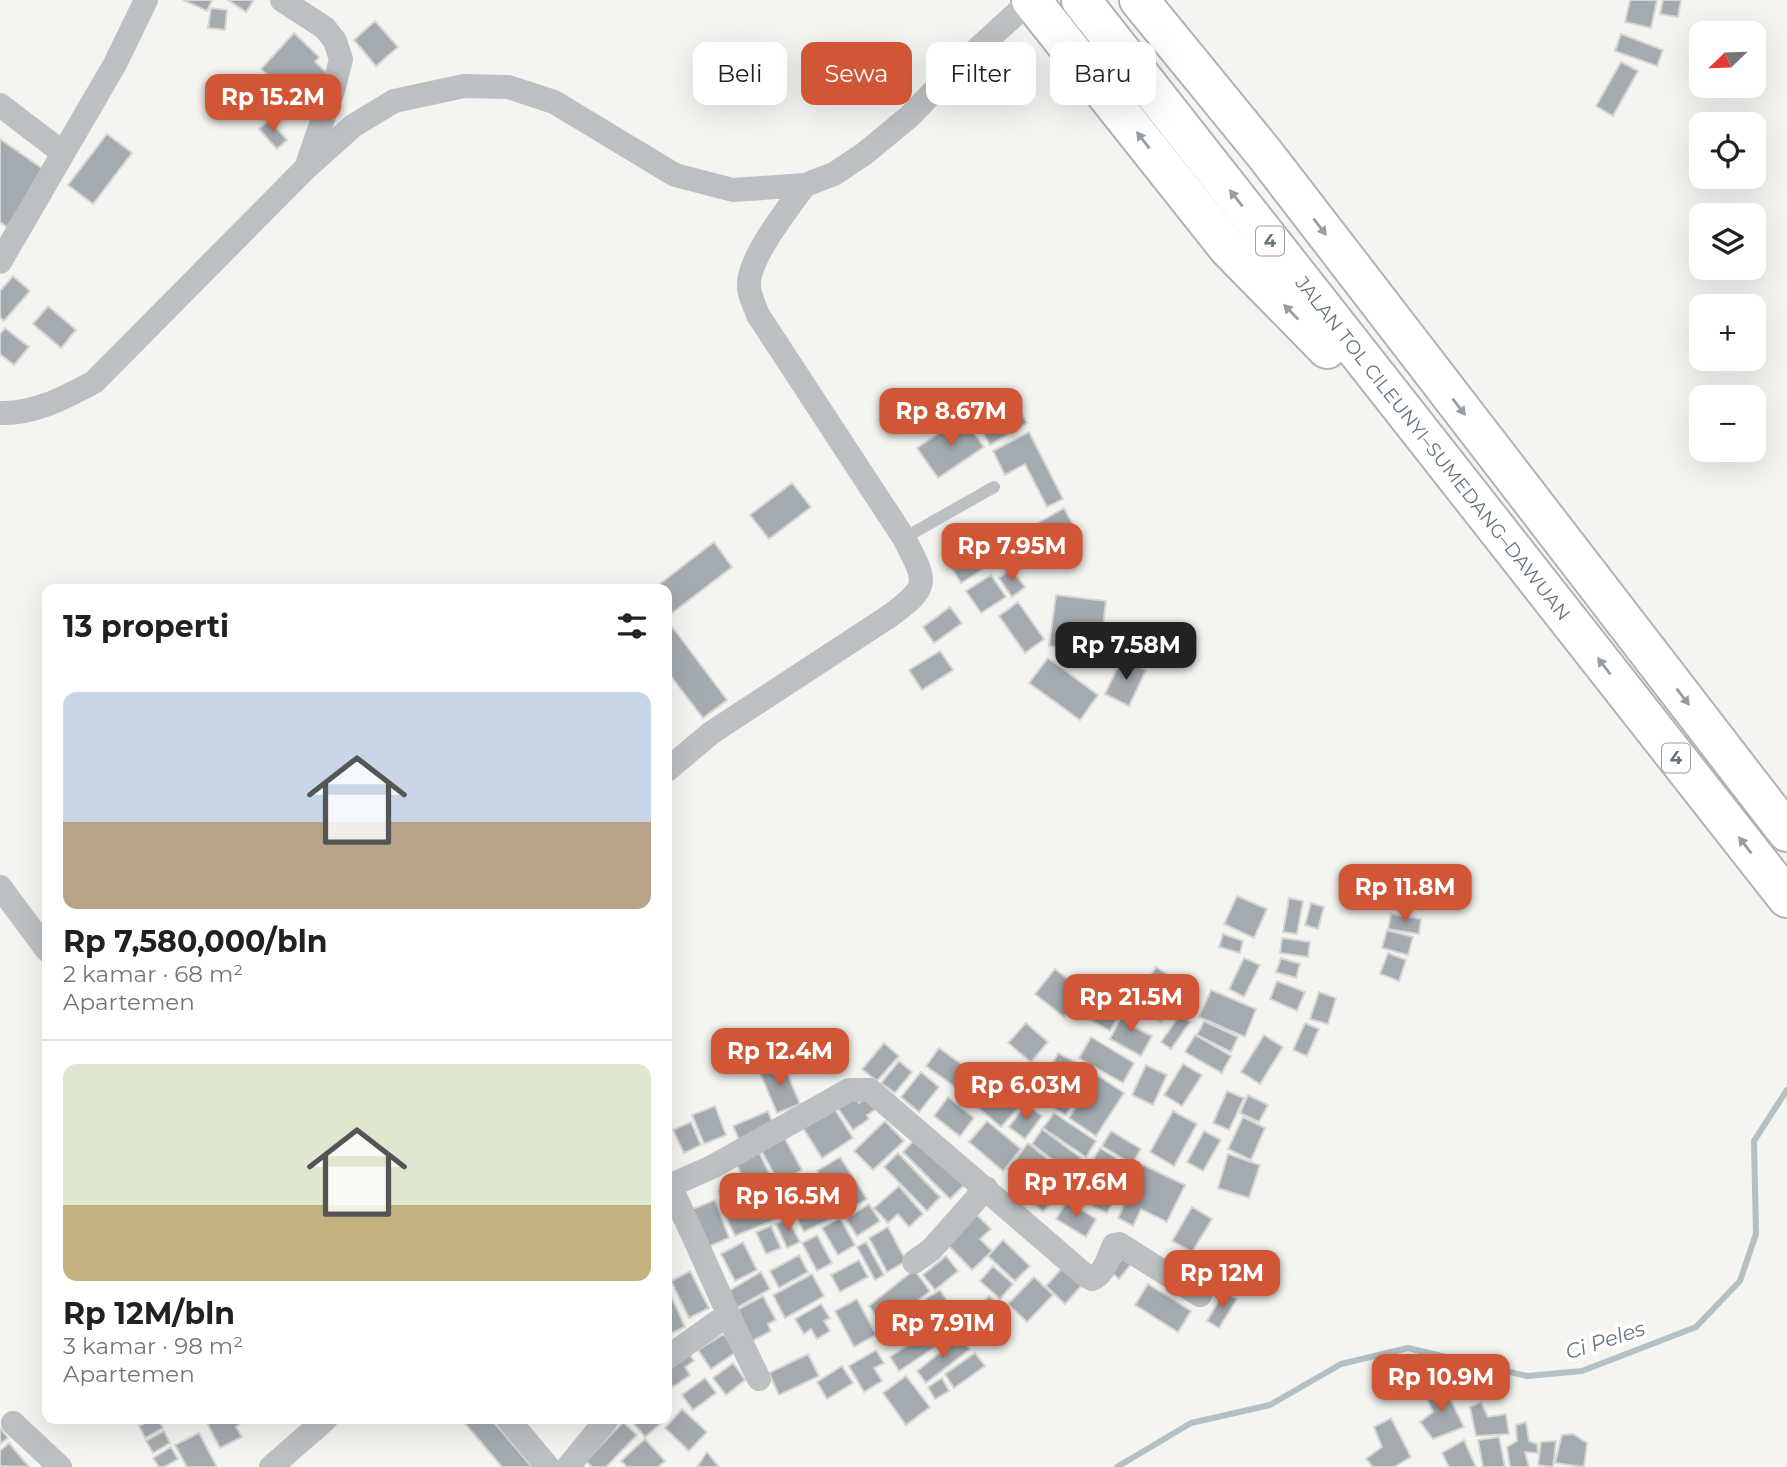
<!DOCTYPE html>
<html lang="id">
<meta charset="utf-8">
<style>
:root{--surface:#fff;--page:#f6f6f6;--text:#202124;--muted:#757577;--line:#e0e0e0;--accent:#d05636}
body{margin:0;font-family:Montserrat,sans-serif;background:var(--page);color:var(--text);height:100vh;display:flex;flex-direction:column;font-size:26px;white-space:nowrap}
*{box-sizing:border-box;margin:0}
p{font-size:23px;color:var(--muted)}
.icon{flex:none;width:38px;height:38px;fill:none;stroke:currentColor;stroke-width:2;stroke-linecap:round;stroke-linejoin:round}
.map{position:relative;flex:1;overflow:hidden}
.panel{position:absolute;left:42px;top:584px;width:630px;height:840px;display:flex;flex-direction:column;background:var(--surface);border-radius:14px;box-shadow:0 7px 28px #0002}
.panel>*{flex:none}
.banner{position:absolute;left:693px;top:42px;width:665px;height:63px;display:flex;gap:14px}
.needle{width:46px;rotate:247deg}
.buttons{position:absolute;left:1689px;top:21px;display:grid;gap:14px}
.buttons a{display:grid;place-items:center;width:77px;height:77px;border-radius:14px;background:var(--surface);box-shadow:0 7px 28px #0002;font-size:35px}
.price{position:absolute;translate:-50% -60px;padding:0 16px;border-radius:14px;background:var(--accent);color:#fff;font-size:23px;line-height:46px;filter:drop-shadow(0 2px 4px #0008)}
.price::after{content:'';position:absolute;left:50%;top:42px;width:21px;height:16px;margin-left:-10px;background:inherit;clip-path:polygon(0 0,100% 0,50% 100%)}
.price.on{background:#222;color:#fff}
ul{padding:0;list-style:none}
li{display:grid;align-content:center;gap:14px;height:371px;padding:0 21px}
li+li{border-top:2px solid var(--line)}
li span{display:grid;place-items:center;height:217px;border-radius:14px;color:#555}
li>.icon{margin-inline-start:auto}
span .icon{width:126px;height:126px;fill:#fffc;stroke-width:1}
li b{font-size:30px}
h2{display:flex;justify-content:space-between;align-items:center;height:84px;padding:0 21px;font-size:30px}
.chip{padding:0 24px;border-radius:14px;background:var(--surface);box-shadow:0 7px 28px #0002;font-size:24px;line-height:63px}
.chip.on{background:var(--accent);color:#fff}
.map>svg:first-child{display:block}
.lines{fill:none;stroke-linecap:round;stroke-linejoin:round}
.stream{stroke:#b5c0c3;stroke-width:6}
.building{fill:#a4abb0;stroke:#d6d6d4;stroke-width:2}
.motorway-casing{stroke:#b0b3b6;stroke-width:42}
.service{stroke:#bcc0c3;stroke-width:12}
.minor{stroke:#bcc0c3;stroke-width:24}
.motorway{stroke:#fff;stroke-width:38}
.oneway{fill:#959ea5}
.labels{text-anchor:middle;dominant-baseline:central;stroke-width:7;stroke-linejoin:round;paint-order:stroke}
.shield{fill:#fff;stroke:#959ea5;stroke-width:2}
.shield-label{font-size:18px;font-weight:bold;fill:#67757f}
.street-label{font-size:19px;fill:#67757f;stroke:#fff}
.water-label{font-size:21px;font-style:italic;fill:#63767c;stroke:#fff}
</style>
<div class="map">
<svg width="1787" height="1467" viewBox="0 0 1787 1467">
<rect width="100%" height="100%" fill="#f4f4f1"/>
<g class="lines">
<path class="stream" d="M1117 1467 1191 1423 1270 1405 1341 1364 1408 1348 1527 1376 1582 1371 1696 1327 1740 1281 1756 1234 1754 1141 1787 1090"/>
</g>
<path class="building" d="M183 0H212L207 11Z
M228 0H254L246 12Z
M1630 0H1657L1651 28 1625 22Z
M1663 0H1681L1678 17 1660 14Z
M211 8 227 10 225 30 208 28Z
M375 21 398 47 376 66 354 40Z
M294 33 319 57 315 62 329 75 300 106 261 69Z
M1621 34 1663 50 1657 66 1615 51Z
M1621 62 1638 71 1613 116 1596 106Z
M269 120 287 140 277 149 259 129Z
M107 134 132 153 93 204 68 185Z
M0 139 46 171 7 227 0 222Z
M13 276 30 291 4 321 0 317V291Z
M48 306 76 330 61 348 33 324Z
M5 328 29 347 14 365 0 354V334Z
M1011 396 1027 423 990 445 974 417Z
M963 417 984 447 938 478 917 448Z
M1029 432 1063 499 1047 507 1025 464 1005 475 993 451Z
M792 483 811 507 769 539 750 515Z
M1064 508 1076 531 1048 547 1035 525Z
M714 542 732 567 667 617V590H652Z
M980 546 991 564 961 583 950 565Z
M1011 569 1025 587 1012 597 999 578Z
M991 575 1006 597 981 613 966 591Z
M1056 595 1106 601 1100 652 1049 646Z
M1018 602 1044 639 1025 653 999 616Z
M950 607 962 623 934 643 923 627Z
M667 620 727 700 703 718 667 671Z
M1157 624 1170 629 1158 658 1145 652Z
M940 651 953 670 922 690 909 670Z
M1048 658 1098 695 1080 720 1029 683Z
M1122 658 1146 670 1129 706 1105 694Z
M1398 882 1414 885 1409 911 1393 908Z
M1237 896 1267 909 1254 938 1224 924Z
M1289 898 1303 901 1297 934 1283 932Z
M1311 903 1324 907 1318 929 1305 925Z
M1391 914 1421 919 1419 934 1388 929Z
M1387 930 1413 937 1408 955 1382 948Z
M1223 934 1243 941 1240 953 1219 947Z
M1282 938 1310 942 1308 957 1280 953Z
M1388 953 1406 960 1399 981 1380 974Z
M1244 958 1260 965 1244 997 1229 989Z
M1281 958 1300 964 1296 978 1276 972Z
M1156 967 1184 985 1161 1022 1133 1004Z
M1055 969 1084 992 1064 1017 1035 994Z
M1277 981 1305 992 1297 1011 1270 999Z
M1106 990 1126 1001 1110 1031 1090 1020Z
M1211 990 1256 1009 1245 1037 1199 1017Z
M1319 992 1336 998 1328 1024 1310 1019Z
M1125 1009 1140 1017 1134 1027 1152 1036 1141 1056 1110 1039Z
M1180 1015 1190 1022 1171 1049 1161 1042Z
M1204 1021 1238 1037 1231 1052 1197 1035Z
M1026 1023 1048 1042 1031 1062 1008 1043Z
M1305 1023 1319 1029 1307 1056 1293 1050Z
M1195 1035 1231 1056 1222 1073 1185 1052Z
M1264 1035 1283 1047 1260 1084 1241 1072Z
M1091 1037 1134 1063 1123 1083 1079 1058Z
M884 1043 899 1056 877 1081 862 1069Z
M939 1048 974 1073 961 1091 926 1066Z
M1058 1053 1090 1070 1080 1092 1047 1075Z
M899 1061 912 1072 895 1093 881 1083Z
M783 1063 800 1104 777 1113 760 1073Z
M1014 1064 1036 1082 1026 1094 1004 1076Z
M1183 1064 1202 1075 1182 1106 1164 1095Z
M1146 1065 1167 1075 1153 1105 1132 1095Z
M921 1072 939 1087 919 1112 901 1097Z
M1097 1075 1124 1093 1096 1136 1069 1118Z
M984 1079 1018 1108 1001 1127 968 1099Z
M1047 1081 1076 1097 1066 1115 1038 1099Z
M1227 1091 1244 1098 1229 1130 1213 1123Z
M851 1093 859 1103 867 1097 876 1109 867 1115 869 1119 853 1130 835 1104Z
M1248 1095 1268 1105 1259 1122 1240 1113Z
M948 1097 974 1118 960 1136 934 1116Z
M1026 1104 1042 1116 1025 1139 1009 1127Z
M832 1105 853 1138 822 1158 801 1125Z
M715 1106 726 1135 704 1144 692 1115Z
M768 1111 775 1128 741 1144 733 1126Z
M1173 1111 1197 1124 1174 1166 1150 1152Z
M1054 1113 1096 1141 1086 1157 1043 1128Z
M1243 1117 1265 1128 1251 1160 1228 1149Z
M885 1121 904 1141 873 1170 854 1151Z
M987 1121 1021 1149 1003 1171 969 1142Z
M691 1122 701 1145 684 1153 673 1130Z
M1042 1129 1081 1158 1070 1173 1032 1144Z
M1111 1131 1141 1149 1132 1164 1102 1146Z
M1204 1131 1221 1140 1203 1171 1187 1162Z
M921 1133 968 1181 950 1199 903 1152Z
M784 1137 802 1170 779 1183 761 1150Z
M1028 1143 1068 1176 1057 1191 1030 1169 1021 1180 1008 1169Z
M1100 1148 1116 1158 1105 1175 1090 1165Z
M759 1152 775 1186 752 1197 736 1163Z
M898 1153 940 1197 927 1211 884 1167Z
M1228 1154 1260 1165 1249 1198 1218 1188Z
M840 1157 867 1199 843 1214 817 1171Z
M1143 1165 1185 1185 1167 1222 1141 1209 1133 1226 1118 1218Z
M1030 1174 1056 1197 1043 1212 1017 1189Z
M1081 1175 1117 1193 1107 1213 1071 1196Z
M735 1184 744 1203 728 1210 719 1191Z
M899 1186 923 1214 909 1227 898 1214 888 1223 874 1208Z
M806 1188 815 1206 827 1199 836 1216 804 1232 787 1199Z
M778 1192 788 1214 735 1236 725 1215Z
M715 1200 729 1238 705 1248 690 1210Z
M1067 1201 1096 1219 1086 1237 1056 1219Z
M869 1204 880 1221 857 1236 846 1219Z
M1192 1207 1212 1219 1192 1252 1172 1241Z
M973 1211 991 1229 980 1239 992 1251 972 1270 943 1240Z
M840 1218 855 1245 838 1255 822 1228Z
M788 1219 800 1242 787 1248 776 1224Z
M771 1226 781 1248 766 1254 756 1232Z
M888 1227 906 1261 887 1272 869 1238Z
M817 1235 832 1263 817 1271 802 1243Z
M1003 1240 1030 1266 1015 1281 988 1256Z
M743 1242 757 1270 735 1281 721 1254Z
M866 1242 884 1275 875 1280 857 1247Z
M799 1255 808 1272 779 1288 770 1271Z
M946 1256 958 1271 935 1290 923 1275Z
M1124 1256 1132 1263 1119 1279 1111 1272Z
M859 1260 868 1277 840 1292 831 1275Z
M1065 1265 1084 1283 1065 1304 1046 1286Z
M993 1266 1013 1284 1000 1299 980 1281Z
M914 1270 930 1291 885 1327 869 1306Z
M690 1271 709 1308 689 1318 671 1281Z
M761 1272 770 1289 736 1308 727 1292Z
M812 1274 824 1296 785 1318 773 1295Z
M1034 1277 1053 1295 1027 1322 1008 1304Z
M1148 1284 1191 1311 1178 1332 1135 1305Z
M667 1287 685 1327 667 1335Z
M940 1290 961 1322 940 1335 929 1318 935 1313 925 1299Z
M1224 1292 1237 1299 1219 1328 1207 1321Z
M763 1296 776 1320 768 1324 771 1331 752 1341 735 1311Z
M989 1296 1008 1313 992 1331 973 1313Z
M857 1299 876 1335 854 1347 835 1311Z
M821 1304 830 1318 824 1321 830 1331 817 1339 811 1329 804 1334 795 1319Z
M912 1315 921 1327 900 1343 891 1331Z
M926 1333 935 1347 899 1371 890 1357Z
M724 1334 736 1352 711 1369 698 1350Z
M960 1337 970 1349 926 1383 917 1371Z
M686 1349 694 1361 685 1367 690 1375 673 1387 667 1379V1363Z
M876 1350 884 1363 874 1368 882 1381 864 1392 849 1366Z
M975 1353 985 1366 954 1388 945 1374Z
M808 1354 819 1376 779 1395 769 1373Z
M733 1363 745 1380 726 1395 713 1378Z
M842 1366 853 1383 827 1399 817 1382Z
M906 1376 930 1407 906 1425 883 1393Z
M705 1378 716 1393 693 1410 682 1395Z
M942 1378 949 1391 935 1399 928 1387Z
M1442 1382 1464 1427 1433 1439 1420 1422 1433 1412 1426 1396Z
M1481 1402 1488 1417 1506 1414 1509 1434 1476 1436 1470 1407Z
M682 1409 707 1432 689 1451 665 1428Z
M1391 1418 1411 1457 1394 1467H1373L1366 1459 1382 1447 1374 1427Z
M152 1419H158L163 1428 145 1438 139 1426Z
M205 1419H238L240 1424 236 1427 242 1437 220 1448Z
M461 1419H491L532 1467H502Z
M630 1419H665V1420L645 1437Z
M623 1422 637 1435 606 1467H592L586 1461Z
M1526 1422 1529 1441 1537 1444 1538 1453 1525 1452 1529 1467H1510L1507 1447 1517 1441 1516 1425Z
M0 1428 8 1438 0 1444Z
M164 1431 170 1443 153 1453 146 1441Z
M199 1433 217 1467H187L175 1445Z
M1573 1434 1587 1443 1584 1467 1555 1463 1562 1435Z
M1499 1437 1505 1467H1483L1478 1440Z
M645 1439 665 1461 658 1467H627L621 1461Z
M1464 1440 1476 1467H1449L1442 1453Z
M1556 1441 1553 1467 1538 1465 1541 1442Z
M9 1443 29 1467 0 1466V1451Z
M171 1447 178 1459 164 1467H159L153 1458Z
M707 1452 719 1467H697Z"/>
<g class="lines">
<g class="motorway-casing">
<g id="motorway">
<path d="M1031 0 1228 248 1327 349"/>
<path id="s1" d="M1081 0 1787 898"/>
<path d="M1139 0 1264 153 1787 832"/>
</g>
</g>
<path class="service" d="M904 538 994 487"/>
<path class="minor" d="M282 0 325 28 335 41 341 59 334 87 306 168
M0 105 63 153
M0 262 115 64 146 0
M0 413C35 414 64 398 94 382L306 168 353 126 394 101 464 86 508 87 554 102 675 175 733 190 805 185 834 174 864 154 910 116 950 74 1031 0
M667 770 711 733 888 617C931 586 927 583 904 538L758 315C755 306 748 293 749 284 749 257 789 207 805 185
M0 887 47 950
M670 1186C701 1250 727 1315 759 1379
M667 1187 712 1167 849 1090H870L1085 1275 1092 1279C1105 1274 1108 1257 1114 1245L1119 1244 1200 1295
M914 1262 931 1250 986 1188
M667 1358 727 1315
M508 1419 548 1467
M13 1423 60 1467
M271 1467 326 1419
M568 1467 607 1419"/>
<use href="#motorway" class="motorway"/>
</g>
<defs><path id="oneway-solid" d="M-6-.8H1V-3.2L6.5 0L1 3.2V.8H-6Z" transform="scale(1.75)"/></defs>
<g class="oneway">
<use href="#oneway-solid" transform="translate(1143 140) rotate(-128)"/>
<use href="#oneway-solid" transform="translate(1236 198) rotate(-128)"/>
<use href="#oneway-solid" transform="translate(1320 227) rotate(52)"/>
<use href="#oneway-solid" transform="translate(1291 312) rotate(-134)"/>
<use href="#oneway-solid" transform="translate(1459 407) rotate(52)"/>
<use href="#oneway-solid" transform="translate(1604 666) rotate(-128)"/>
<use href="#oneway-solid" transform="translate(1683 697) rotate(52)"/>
<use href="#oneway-solid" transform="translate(1745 845) rotate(-128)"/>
</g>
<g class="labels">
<g class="shield">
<rect x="1256" y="226.5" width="28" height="29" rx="5"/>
<rect x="1662" y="743.5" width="28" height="29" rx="5"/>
</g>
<g class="shield-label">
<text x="1270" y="241">4</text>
<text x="1676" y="758">4</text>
</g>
<g class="street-label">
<text stroke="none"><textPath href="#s1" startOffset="570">JALAN TOL CILEUNYI–SUMEDANG–DAWUAN</textPath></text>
</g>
<g class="water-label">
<text transform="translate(1605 1340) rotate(-18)">Ci Peles</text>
</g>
</g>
</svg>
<div class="buttons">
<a><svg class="needle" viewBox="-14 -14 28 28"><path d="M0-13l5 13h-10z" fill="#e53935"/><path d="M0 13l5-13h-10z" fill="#757577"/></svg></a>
<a><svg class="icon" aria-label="locate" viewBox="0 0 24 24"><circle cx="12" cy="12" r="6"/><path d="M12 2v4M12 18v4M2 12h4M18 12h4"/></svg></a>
<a><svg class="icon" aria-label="layers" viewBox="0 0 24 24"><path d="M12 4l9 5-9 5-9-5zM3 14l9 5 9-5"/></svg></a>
<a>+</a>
<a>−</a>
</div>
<b class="price" style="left:273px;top:134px">Rp 15.2M</b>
<b class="price" style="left:951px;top:448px">Rp 8.67M</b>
<b class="price" style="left:1012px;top:583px">Rp 7.95M</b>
<b class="price on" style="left:1126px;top:682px">Rp 7.58M</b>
<b class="price" style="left:1405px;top:924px">Rp 11.8M</b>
<b class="price" style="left:1131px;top:1034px">Rp 21.5M</b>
<b class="price" style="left:780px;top:1088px">Rp 12.4M</b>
<b class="price" style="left:1026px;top:1122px">Rp 6.03M</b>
<b class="price" style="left:1076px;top:1219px">Rp 17.6M</b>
<b class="price" style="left:788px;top:1233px">Rp 16.5M</b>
<b class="price" style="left:1222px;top:1310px">Rp 12M</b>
<b class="price" style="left:943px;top:1360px">Rp 7.91M</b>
<b class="price" style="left:1441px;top:1414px">Rp 10.9M</b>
<div class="banner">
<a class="chip">Beli</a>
<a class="chip on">Sewa</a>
<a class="chip">Filter</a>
<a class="chip">Baru</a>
</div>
<section class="panel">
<h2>13 properti<svg class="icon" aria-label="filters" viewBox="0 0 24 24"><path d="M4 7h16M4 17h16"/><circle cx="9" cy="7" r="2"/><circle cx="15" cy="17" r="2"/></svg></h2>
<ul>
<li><span style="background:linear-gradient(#c9d6e8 60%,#b9a48a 0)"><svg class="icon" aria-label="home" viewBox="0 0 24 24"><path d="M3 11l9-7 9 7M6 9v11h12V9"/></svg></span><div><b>Rp 7,580,000/bln</b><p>2 kamar · 68 m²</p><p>Apartemen</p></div></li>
<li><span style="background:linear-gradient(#dfe7d0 65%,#c2b280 0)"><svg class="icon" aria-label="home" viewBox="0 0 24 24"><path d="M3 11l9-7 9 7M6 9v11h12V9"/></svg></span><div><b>Rp 12M/bln</b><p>3 kamar · 98 m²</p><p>Apartemen</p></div></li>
</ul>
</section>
</div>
